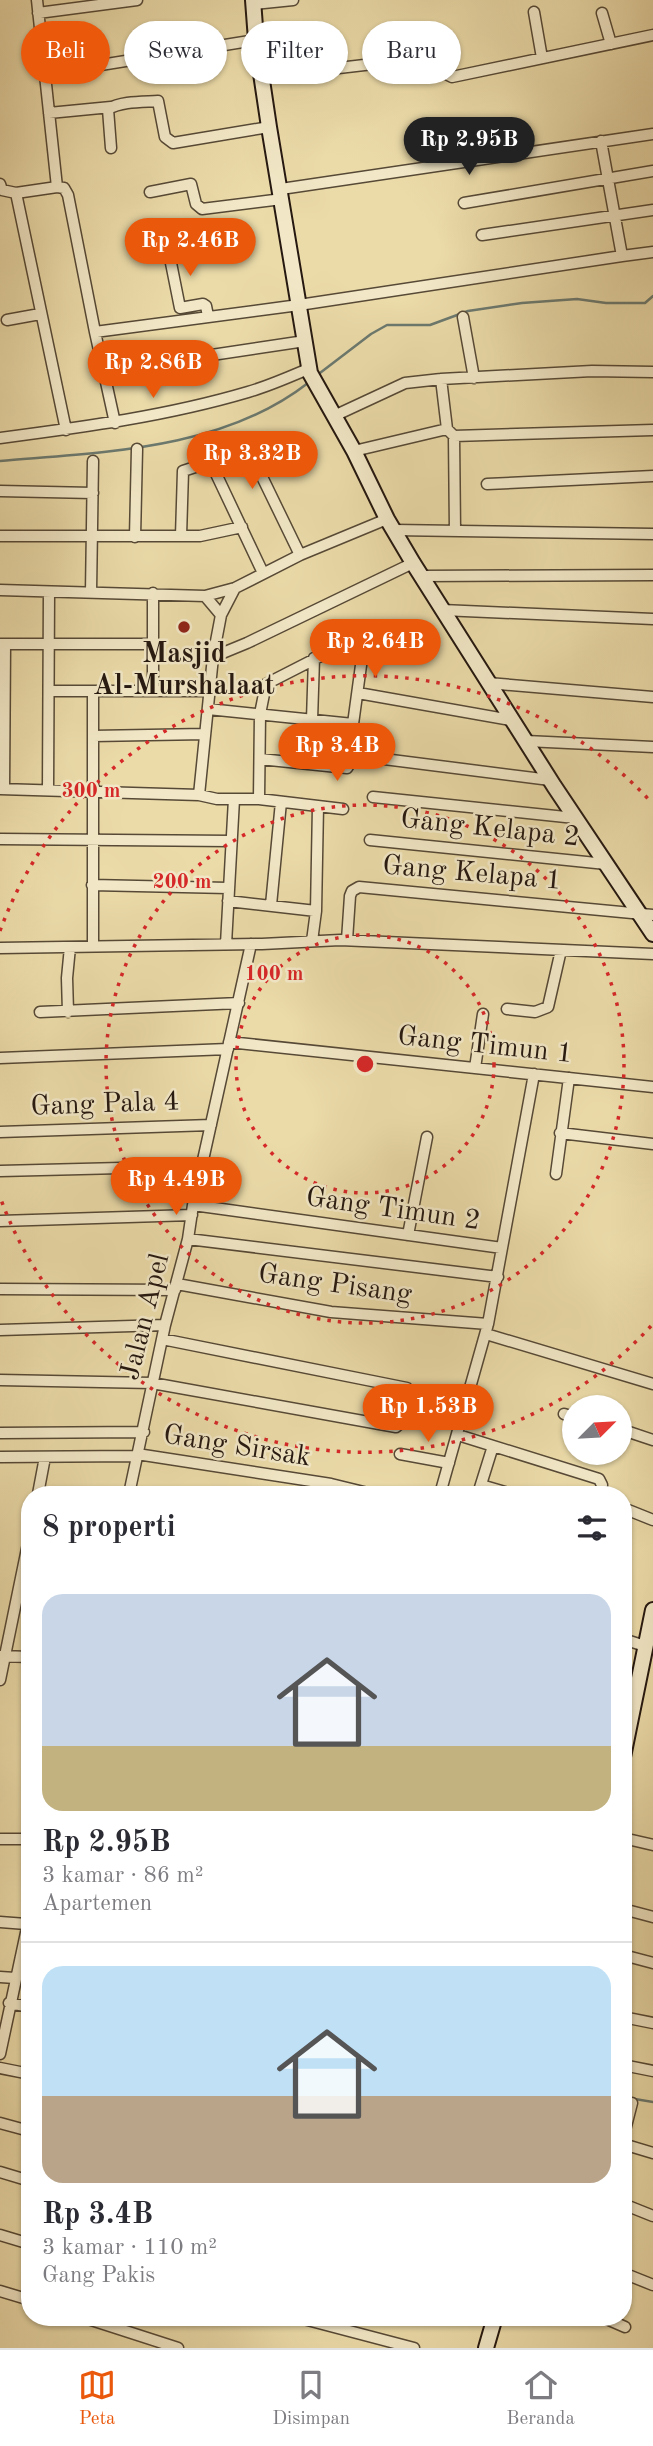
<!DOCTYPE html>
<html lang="id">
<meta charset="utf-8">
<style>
:root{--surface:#fff;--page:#f7f7f7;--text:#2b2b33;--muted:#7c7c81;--line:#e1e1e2;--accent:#ea580c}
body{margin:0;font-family:"Old Standard TT",serif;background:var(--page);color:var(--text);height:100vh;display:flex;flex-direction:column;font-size:26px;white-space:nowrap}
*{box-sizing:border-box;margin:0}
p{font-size:23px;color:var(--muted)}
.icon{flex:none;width:38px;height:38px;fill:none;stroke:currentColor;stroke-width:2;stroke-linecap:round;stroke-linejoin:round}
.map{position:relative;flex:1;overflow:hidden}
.drawer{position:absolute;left:21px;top:1486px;width:611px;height:840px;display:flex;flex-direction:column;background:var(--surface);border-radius:28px;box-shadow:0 2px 5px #0004}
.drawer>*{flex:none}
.banner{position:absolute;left:21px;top:21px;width:612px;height:63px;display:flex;gap:14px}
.needle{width:46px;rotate:66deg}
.tools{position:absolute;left:562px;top:1395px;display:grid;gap:14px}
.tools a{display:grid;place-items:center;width:70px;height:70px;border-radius:50%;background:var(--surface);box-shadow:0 2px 5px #0004;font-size:35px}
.price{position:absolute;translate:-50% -60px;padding:0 16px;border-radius:24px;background:var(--accent);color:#fff;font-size:23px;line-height:46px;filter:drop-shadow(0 2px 4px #0008)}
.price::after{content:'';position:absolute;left:50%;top:42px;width:21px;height:16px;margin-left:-10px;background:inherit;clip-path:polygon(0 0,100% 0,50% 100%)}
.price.selected{background:#222;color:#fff}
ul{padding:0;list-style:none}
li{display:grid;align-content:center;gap:14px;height:371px;padding:0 21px}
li+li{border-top:2px solid var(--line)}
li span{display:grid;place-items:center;height:217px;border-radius:21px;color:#555}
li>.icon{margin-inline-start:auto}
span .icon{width:126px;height:126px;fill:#fffc;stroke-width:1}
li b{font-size:30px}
h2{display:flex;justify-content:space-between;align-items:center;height:84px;padding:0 21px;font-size:30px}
.tag{padding:0 24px;border-radius:32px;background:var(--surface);box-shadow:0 2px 5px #0004;font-size:24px;line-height:63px}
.tag.selected{background:var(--accent);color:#fff}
.menu{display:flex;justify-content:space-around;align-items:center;height:98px;border-top:2px solid var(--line);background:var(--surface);font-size:19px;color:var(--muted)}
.menu a{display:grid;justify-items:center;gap:4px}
.menu .selected{color:var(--accent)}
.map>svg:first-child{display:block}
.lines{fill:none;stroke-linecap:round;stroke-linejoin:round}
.stream{stroke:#6b796f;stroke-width:2.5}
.street-casing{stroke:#564936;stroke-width:13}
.secondary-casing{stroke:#251810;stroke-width:18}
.street{stroke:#f2e8c7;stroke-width:10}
.secondary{stroke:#f2e8c7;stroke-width:14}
.ring{fill:none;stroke:#d62828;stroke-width:3.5;stroke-dasharray:3.5 7}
.poi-dot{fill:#8f2418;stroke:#f2e8c7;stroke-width:2.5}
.labels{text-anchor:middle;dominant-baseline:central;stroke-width:5;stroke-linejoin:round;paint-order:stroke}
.poi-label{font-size:28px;font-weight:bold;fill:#251810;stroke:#f2e8c7}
.street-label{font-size:28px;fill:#251810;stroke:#f2e8c7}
.centre{fill:#d62828;stroke:#f2e8c7;stroke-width:3.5}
.ring-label{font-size:21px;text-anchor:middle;font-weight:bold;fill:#d62828;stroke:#f2e8c7;stroke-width:5;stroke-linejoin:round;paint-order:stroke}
</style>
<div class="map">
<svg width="653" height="2348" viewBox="0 0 653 2348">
<rect width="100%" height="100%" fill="#ebdba9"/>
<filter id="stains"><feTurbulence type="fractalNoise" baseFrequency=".00286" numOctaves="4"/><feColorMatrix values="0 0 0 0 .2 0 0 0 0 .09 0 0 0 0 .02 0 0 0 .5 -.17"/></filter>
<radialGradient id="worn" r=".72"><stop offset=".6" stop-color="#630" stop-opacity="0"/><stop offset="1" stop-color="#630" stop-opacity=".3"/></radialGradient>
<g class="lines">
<path class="stream" d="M316 376 371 334 387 325H430L468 311 522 303 577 299 606 303H645L653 296
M0 461C104 452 222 450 308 383
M623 2097 653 2102"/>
<g class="street-casing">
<path id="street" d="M37 0 57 187 64 188 68 195 95 332 115 423
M254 4 293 0
M534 12 542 58
M38 13 137 0
M602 13 611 44
M45 74 256 40
M262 77 441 56 444 58 448 75 452 77 653 35
M49 113 111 107
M601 141 622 256 653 252
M111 148 108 109C122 101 142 102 158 101L165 137 173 143 269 127
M0 184 2 190 16 193 57 187
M281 189 653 134
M150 192 191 184 196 204 202 209 282 199
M16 193 66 430
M464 203 653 171
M482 235 653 210
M169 253 180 308 203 304 206 306 208 316
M463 317 474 378
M7 320 40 314
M95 332 299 305 622 256
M105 371 305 341
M441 379 447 429
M334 416 405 383 441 379 592 371 653 372
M454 436 455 531
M0 438C84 427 167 416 248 392 269 386 289 377 308 369
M354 451 447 429 454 436 653 430
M210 461 263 573
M487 484 653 476
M0 491 93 493
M394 530 653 534
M0 536H200L242 527
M181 536 183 471 244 451 251 454 300 555
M135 537 137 449
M422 576 653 575
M0 590 205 596 235 588 300 555 387 519
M91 592 93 461
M205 596 221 615
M442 610 653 619
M0 644H153
M213 657 247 643 413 563
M488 683 653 697
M153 690V593
M50 691H209
M93 692V946
M358 693 511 720
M208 709 353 724 365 636 358 637 266 684 260 714 259 799
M312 720 314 658
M93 736 205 734
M526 741 653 747
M352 755 550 780
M260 759 347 768 352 760 353 724
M0 789 199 795 217 799H259L343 809
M4 789 5 644
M48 790 49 592
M199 795 213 657 221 615 235 588
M373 797 575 818
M0 839 231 841
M370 840 606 864
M92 885 228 888
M228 901 316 911
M271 905 281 802
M347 940 350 896 352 891 359 887 653 915
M312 941 316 911 318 806
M226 944 234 799
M0 948 262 944 340 940 653 954
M507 1009 535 1012 548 1007 561 950
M40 1012 239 1003
M68 1012 67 978 70 947
M229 1042 653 1087
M0 1058 228 1049
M475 1068 483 1014
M0 1132 211 1125
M560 1133 653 1144
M0 1171 202 1166
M556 1174 569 1078
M193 1205 502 1248
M0 1221 192 1215
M408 1235 427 1137
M188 1239 498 1277
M177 1284 331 1312 488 1324
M0 1289 175 1290
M0 1330 165 1325
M486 1334 653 1384
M0 1380 152 1383 396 1427 403 1421 410 1393 407 1388 162 1339
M564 1414 574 1417
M620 1429 653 1440
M0 1433 144 1432
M458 1435 599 1479 602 1485 601 1494
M137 1454 331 1484 372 1494
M400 1454 449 1463
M0 1457 136 1456
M481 1485 512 1494
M38 1494 45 1457
M129 1494 165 1325 188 1239 193 1205 251 944
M440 1494 488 1324 534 1074
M478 1494 493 1446
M623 1508 653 1520
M623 1639 645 1646
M1 1656 30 1657
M0 1680 30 1534
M623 1838 653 1845
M0 1839H30
M623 1909 653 1917
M0 1922 26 1924
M623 1955 653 1963
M0 1977 15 1978
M9 2003 30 2007
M623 2017 653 2023
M0 2054 30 1914
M623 2065 653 2071
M0 2068 30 2074
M0 2123 22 2129 30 2125
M623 2138 632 2103
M623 2144 653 2153
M0 2172 30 2181
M623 2204 653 2216
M0 2235 30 2244
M623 2273 653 2285
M0 2291 30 2300
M82 2317 178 2348
M296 2317 414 2348
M602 2317 625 2327"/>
</g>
<g class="secondary-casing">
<path id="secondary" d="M253 0 256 40 269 127 310 373 354 451 387 519 413 563 554 786 653 934
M623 1757 653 1610
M486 2348 495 2317"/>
</g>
<use href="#street" class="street"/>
<use href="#secondary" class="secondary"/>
</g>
<g class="ring">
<circle cx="365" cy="1064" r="129"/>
<circle cx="365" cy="1064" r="259"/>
<path d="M651 1326A388 388 0 0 1 0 1197M0 931A388 388 0 0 1 651 802"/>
</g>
<circle class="poi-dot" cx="184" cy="627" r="7"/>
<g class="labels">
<g class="poi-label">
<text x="184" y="655">Masjid<tspan x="184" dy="32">Al-Murshalaat</tspan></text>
</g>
<g class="street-label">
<text transform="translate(490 829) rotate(6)">Gang Kelapa 2</text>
<text transform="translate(472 874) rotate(5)">Gang Kelapa 1</text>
<text transform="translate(485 1046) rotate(6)">Gang Timun 1</text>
<text transform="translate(105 1105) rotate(-2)">Gang Pala 4</text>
<text transform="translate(393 1210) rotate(8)">Gang Timun 2</text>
<text transform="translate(335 1285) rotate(8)">Gang Pisang</text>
<text transform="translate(146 1317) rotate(-76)">Jalan Apel</text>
<text transform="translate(237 1447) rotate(9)">Gang Sirsak</text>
</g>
</g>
<circle cx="365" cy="1064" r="10" class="centre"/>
<g class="ring-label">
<text x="91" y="797">300 m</text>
<text x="182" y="888">200 m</text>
<text x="274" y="980">100 m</text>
</g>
<rect width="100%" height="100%" filter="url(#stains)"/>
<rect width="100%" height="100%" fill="url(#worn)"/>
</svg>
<div class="tools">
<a><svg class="needle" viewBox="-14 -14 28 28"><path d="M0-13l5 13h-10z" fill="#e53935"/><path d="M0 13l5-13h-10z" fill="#7c7c81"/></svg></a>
</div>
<b class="price selected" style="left:469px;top:177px">Rp 2.95B</b>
<b class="price" style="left:190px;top:278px">Rp 2.46B</b>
<b class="price" style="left:153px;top:400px">Rp 2.86B</b>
<b class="price" style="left:252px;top:491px">Rp 3.32B</b>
<b class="price" style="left:375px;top:679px">Rp 2.64B</b>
<b class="price" style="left:337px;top:783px">Rp 3.4B</b>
<b class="price" style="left:176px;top:1217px">Rp 4.49B</b>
<b class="price" style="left:428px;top:1444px">Rp 1.53B</b>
<div class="banner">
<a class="tag selected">Beli</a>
<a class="tag">Sewa</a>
<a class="tag">Filter</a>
<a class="tag">Baru</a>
</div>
<section class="drawer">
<h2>8 properti<svg class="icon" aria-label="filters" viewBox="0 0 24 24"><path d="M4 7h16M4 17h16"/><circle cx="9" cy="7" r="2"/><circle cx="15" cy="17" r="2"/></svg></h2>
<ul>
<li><span style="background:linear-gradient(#c9d6e8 70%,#c2b280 0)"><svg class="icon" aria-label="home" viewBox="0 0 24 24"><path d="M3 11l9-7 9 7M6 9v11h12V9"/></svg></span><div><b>Rp 2.95B</b><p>3 kamar · 86 m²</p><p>Apartemen</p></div></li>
<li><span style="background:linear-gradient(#bfe0f5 60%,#b9a48a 0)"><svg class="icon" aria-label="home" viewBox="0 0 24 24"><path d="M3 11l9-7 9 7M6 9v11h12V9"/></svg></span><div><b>Rp 3.4B</b><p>3 kamar · 110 m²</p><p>Gang Pakis</p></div></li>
</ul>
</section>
</div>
<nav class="menu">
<a class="selected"><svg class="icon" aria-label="map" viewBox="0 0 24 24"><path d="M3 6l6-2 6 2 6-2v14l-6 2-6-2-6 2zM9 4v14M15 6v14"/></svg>Peta</a>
<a><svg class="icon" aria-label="saved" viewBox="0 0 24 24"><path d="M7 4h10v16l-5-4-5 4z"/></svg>Disimpan</a>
<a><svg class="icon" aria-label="home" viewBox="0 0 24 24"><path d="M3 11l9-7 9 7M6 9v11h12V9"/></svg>Beranda</a>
</nav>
